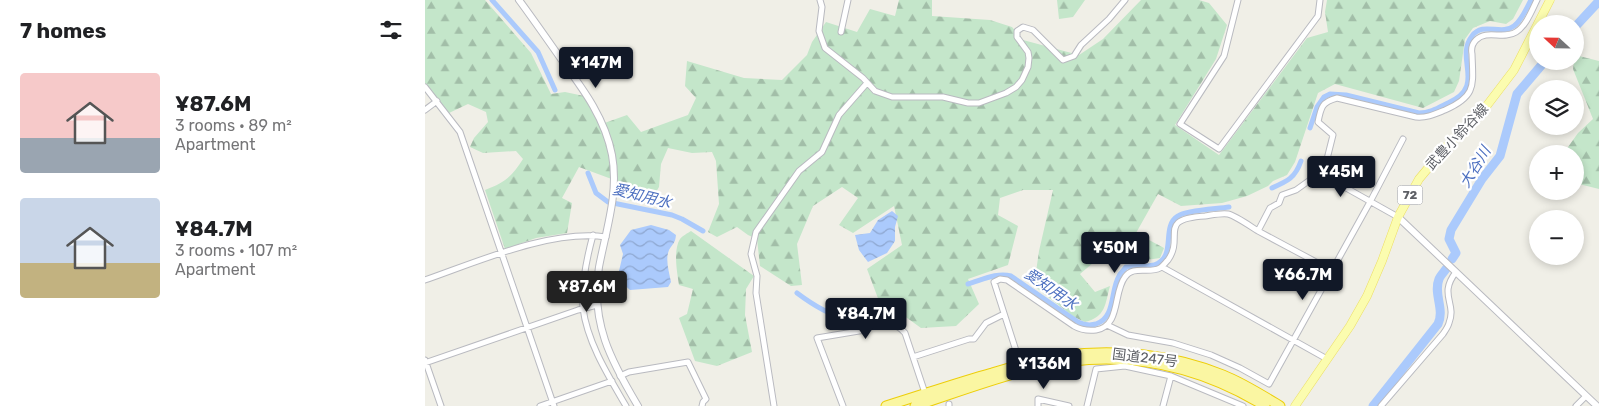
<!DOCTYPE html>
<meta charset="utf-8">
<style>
:root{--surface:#fff;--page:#f6f6f6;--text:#202124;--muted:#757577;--accent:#111827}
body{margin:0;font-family:Rubik,"Noto Sans JP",sans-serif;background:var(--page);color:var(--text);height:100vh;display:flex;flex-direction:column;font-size:19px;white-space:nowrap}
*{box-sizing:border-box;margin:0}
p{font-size:16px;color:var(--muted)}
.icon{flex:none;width:28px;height:28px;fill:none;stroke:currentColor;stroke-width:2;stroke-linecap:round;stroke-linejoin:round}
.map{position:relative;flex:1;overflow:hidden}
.panel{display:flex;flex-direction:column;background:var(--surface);width:425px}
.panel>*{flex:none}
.needle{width:32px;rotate:292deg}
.controls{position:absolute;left:1104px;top:15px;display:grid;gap:10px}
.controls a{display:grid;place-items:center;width:55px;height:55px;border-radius:50%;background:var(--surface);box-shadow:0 2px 8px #0003;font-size:25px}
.price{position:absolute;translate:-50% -42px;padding:0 11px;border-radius:5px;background:var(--accent);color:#fff;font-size:16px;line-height:32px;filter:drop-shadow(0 1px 2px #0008)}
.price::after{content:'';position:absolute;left:50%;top:30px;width:15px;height:11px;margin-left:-8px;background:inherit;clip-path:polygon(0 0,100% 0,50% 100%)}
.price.selected{background:#222;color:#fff}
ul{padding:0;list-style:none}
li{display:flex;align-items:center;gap:15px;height:125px;padding:0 20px}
li span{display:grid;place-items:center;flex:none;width:140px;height:100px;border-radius:5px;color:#555}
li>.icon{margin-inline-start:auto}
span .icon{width:60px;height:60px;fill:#fffc;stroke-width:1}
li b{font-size:21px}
h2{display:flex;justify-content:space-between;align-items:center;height:60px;padding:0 20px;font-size:21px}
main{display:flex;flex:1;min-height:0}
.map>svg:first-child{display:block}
.forest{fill:url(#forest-firs)}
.water{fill:url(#water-waves)}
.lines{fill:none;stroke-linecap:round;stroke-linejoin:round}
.canal{stroke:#abcafc;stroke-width:5}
.river{stroke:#abcafc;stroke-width:9}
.minor-casing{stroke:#b9bac0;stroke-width:7}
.tertiary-casing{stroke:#b9bac0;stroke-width:8}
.primary-casing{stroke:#ecde63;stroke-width:9}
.trunk-casing{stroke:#edce09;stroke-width:11}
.minor{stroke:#fff;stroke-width:5}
.tertiary{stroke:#fff;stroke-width:6}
.primary{stroke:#fbfcaf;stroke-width:8}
.trunk{stroke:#faf6a2;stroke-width:9}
.labels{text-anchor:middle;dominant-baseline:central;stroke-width:4.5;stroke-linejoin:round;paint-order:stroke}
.shield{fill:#fff;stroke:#8e9094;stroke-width:1}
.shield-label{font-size:12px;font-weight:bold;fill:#5e6066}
.street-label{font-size:14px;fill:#5e6066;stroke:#fff}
.water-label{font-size:15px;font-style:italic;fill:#4d70c0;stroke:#fff}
</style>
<main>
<section class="panel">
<h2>7 homes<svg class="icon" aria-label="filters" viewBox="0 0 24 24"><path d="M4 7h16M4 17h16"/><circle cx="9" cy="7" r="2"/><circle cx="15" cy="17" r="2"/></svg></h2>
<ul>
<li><span style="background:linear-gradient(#f6c9c9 65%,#9aa5b1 0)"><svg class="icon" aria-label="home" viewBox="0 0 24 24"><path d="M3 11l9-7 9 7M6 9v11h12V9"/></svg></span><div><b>¥87.6M</b><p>3 rooms · 89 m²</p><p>Apartment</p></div></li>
<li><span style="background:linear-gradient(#c9d6e8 65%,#c2b280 0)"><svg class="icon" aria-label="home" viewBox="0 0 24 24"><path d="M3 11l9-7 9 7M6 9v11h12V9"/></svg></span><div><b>¥84.7M</b><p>3 rooms · 107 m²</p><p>Apartment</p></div></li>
</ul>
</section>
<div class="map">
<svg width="1174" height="406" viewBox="0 0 1174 406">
<defs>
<pattern id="forest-firs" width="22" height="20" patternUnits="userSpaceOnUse" patternTransform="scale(1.25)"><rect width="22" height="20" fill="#c4e6ca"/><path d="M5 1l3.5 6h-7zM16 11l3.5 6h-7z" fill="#a2bea8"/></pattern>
<pattern id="water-waves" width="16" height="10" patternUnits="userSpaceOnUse" patternTransform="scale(1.25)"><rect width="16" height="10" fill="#abcafc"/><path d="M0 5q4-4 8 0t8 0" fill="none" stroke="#8ea7d0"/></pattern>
</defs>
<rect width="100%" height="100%" fill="#f0efe7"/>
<path class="forest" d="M0 0H60L106 53 126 94 140 92 159 96 174 125 202 115 216 132 263 115 271 98 260 86 262 61 319 78 357 80 382 55 387 42 401 22 432 32 445 9 470 16 474 0H507V16L565 20 587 27 598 40 654 55 678 39 716 0H774L784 3 802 25 791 59 750 125 794 155 882 38 903 32 900 12 902 0H1098L1088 19 1081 24 1065 21 1048 28 1040 39 1034 81 1029 92 998 108 910 84 893 93 870 162 862 175 848 181 843 186 822 196 797 203 756 206 733 194 711 233 739 248 735 258 701 263 675 257 655 274 670 292 685 286C680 304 681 317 660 322L649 317 609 286 614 251 628 190H598L575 198 573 215 593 226 583 265 543 279 554 304 531 326 496 328 478 315 475 298 454 301 442 269 477 245 469 206 428 233 414 225 433 198 417 187 388 206 372 244 377 285 366 286 335 266 332 239 323 235 312 227 292 237 283 232 294 204 291 161 287 152 267 153 243 148 236 164 234 187 224 204 194 198 192 181 154 167 137 198 147 203 142 233 111 238 80 249 60 190C80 183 87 176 98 159L91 151 58 153 45 147 49 138 63 122 61 112 43 104 24 113 0 83Z
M632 0H660L648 17 634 19Z
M1150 55 1174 61V189L1150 183V154H1138L1153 133 1168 119 1148 69Z
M266 231 329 276 321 289 320 315 327 352 292 366 270 361 254 318 262 314 268 289 254 285C252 272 248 250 255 239 257 236 263 233 266 231Z"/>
<path class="water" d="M467 211 473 216 470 227V241L462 253 443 262 434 250 430 235 445 233 453 220Z
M226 225 244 230 251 235C250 244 248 243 244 250 240 259 244 272 246 282L243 287 205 290 196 282 194 271 198 254 195 245 206 230Z"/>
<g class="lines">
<path class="canal" d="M67 0 113 52 130 90
M885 128 892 107 899 97 905 94 921 95 994 113C1005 113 1013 108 1023 103 1062 86 1029 59 1047 36 1058 21 1076 36 1089 26 1097 20 1101 9 1106 0
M163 173 171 193 183 202 247 215 257 219 278 231
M847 188C863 181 870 178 876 161
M543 284C557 280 572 272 586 276L653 322C659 325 664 326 671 324 691 317 685 291 694 276 695 273 699 270 701 267 710 266 721 267 729 265 753 257 735 227 753 216 762 210 792 209 804 207
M372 293C408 320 426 325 469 309"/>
<path class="river" d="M1150 27 1174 1
M1027 259 1031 253 1024 239 1026 230 1057 179 1075 156 1092 94 1120 61
M948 406 1013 324C1020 309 1008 294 1014 279 1015 276 1019 272 1021 269"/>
<g class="minor-casing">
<path id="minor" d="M395 0 397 7 394 31 400 48 438 78 450 91 467 97H518L543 103H554L581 93 591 87 597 80 603 67 604 58 603 52 592 37V31L598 27 608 30 638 60 649 56 656 45 684 19 700 0
M813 0 799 56 755 124 794 149 893 16 895 0
M416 32 423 0
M0 87 35 132 129 406
M0 110 12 101
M898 175 908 135 893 122C896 107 897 102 912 98L991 117C1002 118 1010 114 1020 110 1052 96 1048 85 1047 54 1046 49 1047 44 1051 40 1062 29 1078 40 1091 32 1101 26 1107 10 1112 0
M833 231 845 208 854 203 857 195 871 190 892 175H898L973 217
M168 235C162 257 156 284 158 308 162 342 184 377 201 406
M737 267 902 359
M0 280C52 262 126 229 181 237
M682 325 703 335 748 343 786 355 815 368 844 384 945 202 978 139
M488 357 544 339H549L561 323 579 314
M593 357 569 282 575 279 582 280 649 326C656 330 662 331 671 330 696 326 688 292 700 277 708 265 724 274 735 268 738 266 740 263 743 260 760 236 731 219 780 216 787 215 796 213 803 214 811 216 825 226 833 231 857 244 882 257 906 270
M0 360 16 406
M0 363 153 310 172 305
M195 376 204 372 263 362 281 399 278 402 277 406
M524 404V406
M115 406 187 381
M349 406 331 293 332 276 326 254 331 232 374 171 397 152 414 115 442 83
M418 406 392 338 440 330 438 325C455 324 468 319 480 333L501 396
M613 406V399L644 406
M662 406 671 369 700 366 746 376 818 406
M738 406 746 376
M956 406 1018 334C1020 331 1023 327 1024 323 1032 303 1013 295 1031 272
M1151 406 1161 396"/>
</g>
<g class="tertiary-casing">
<path id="tertiary" d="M94 0C108 19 122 39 136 59 158 89 180 118 187 155 194 193 181 230 174 267 165 322 186 361 213 406
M973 217 1172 406"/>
</g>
<g class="primary-casing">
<path id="primary" d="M870 406 925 326 942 296 957 261 973 217 994 179 1019 149 1060 108 1089 70 1125 0"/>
</g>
<g class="trunk-casing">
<path id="trunk" d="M461 406C497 395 531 383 567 373 590 366 613 359 637 356 691 348 748 355 798 375 818 383 837 395 855 406
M490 406C530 393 569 378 610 368 691 348 769 363 840 406"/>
</g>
<use href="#minor" class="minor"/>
<use href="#tertiary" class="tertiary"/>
<use href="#primary" class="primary"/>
<use href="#trunk" class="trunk"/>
</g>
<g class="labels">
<rect class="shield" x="972.5" y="185.5" width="25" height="19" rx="4"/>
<g class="shield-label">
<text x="985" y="195">72</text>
</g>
<g class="street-label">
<text transform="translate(1032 137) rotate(-47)">武豊小鈴谷線</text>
<text transform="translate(720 358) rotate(7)">国道247号</text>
</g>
<g class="water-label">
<text transform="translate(1050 167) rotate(-59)">大谷川</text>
<text transform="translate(217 196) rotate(14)">愛知用水</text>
<text transform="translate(626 289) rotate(35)">愛知用水</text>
</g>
</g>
</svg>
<div class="controls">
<a><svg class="needle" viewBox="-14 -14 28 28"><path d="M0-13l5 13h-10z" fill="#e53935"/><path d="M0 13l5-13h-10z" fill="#757577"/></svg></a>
<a><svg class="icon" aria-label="layers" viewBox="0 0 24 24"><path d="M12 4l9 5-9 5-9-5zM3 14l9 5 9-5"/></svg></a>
<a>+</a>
<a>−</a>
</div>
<b class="price" style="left:171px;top:89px">¥147M</b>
<b class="price" style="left:916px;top:198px">¥45M</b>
<b class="price" style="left:690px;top:274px">¥50M</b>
<b class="price" style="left:878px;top:301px">¥66.7M</b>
<b class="price selected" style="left:162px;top:313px">¥87.6M</b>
<b class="price" style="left:441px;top:340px">¥84.7M</b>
<b class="price" style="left:619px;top:390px">¥136M</b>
</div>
</main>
